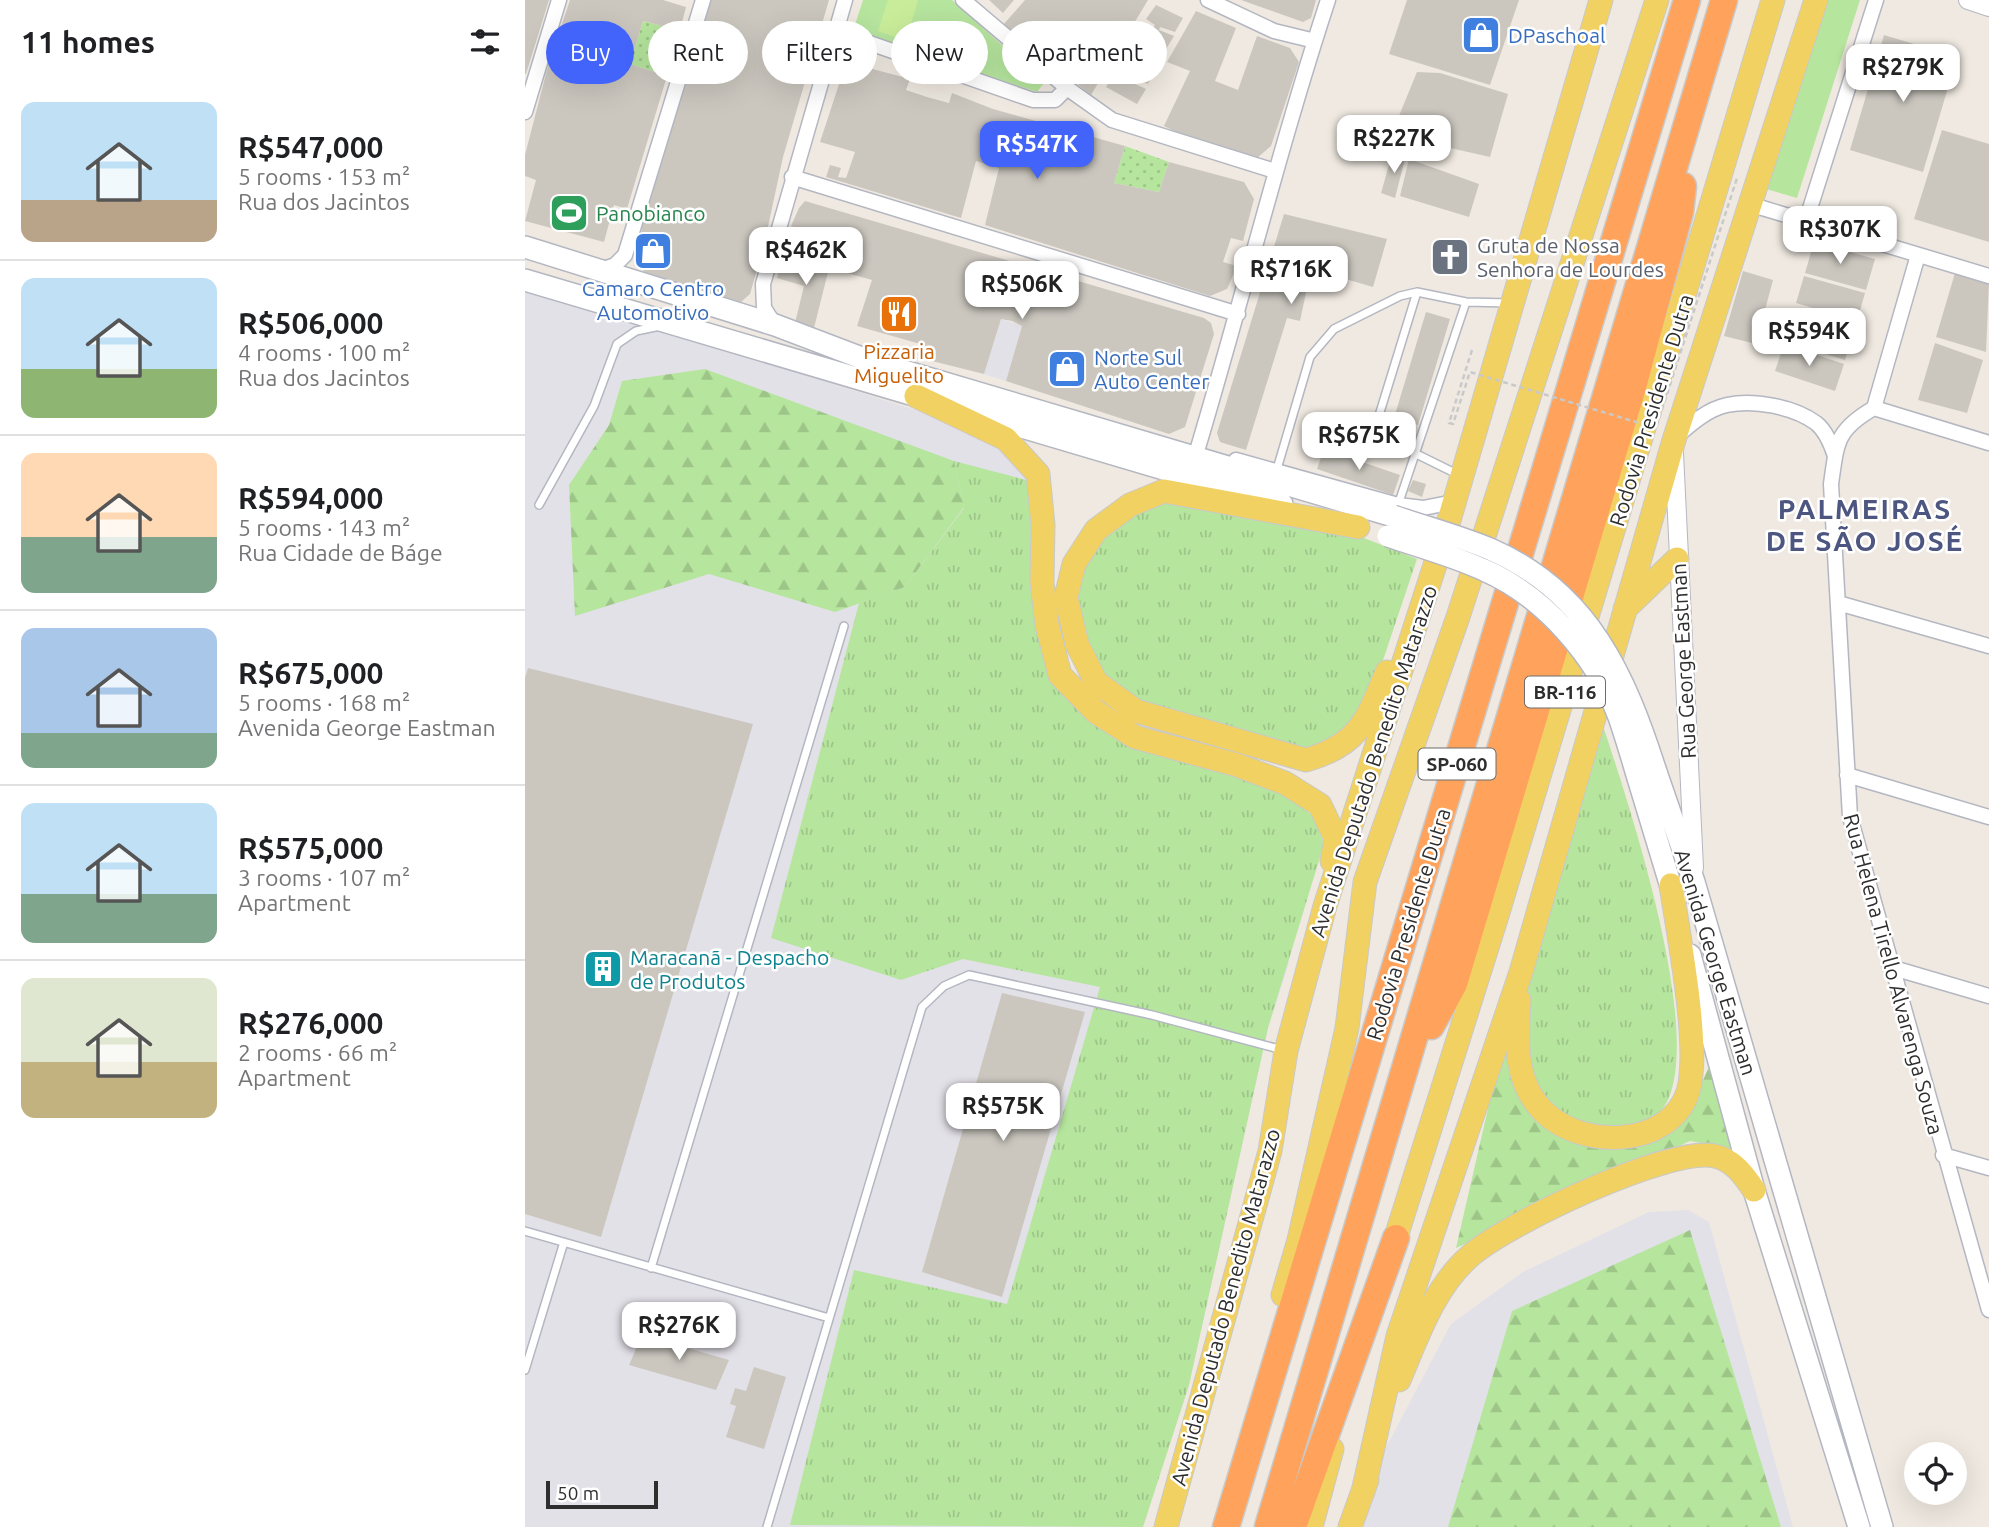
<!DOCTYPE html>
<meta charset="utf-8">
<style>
:root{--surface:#fff;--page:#f6f6f6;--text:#202124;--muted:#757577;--line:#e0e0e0;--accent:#4264fb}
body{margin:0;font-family:Ubuntu,sans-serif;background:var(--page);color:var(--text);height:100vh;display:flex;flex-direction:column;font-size:26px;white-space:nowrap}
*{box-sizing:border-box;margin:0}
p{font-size:23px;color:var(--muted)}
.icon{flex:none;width:38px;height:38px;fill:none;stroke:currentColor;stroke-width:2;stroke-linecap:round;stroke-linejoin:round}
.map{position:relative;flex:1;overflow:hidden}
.sheet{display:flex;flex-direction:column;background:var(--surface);width:525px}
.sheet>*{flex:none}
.top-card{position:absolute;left:21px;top:21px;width:665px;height:63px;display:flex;gap:14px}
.tools{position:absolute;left:1379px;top:1442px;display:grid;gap:14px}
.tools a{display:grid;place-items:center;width:63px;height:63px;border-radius:50%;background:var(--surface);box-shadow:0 7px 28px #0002;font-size:35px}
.scale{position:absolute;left:21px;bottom:18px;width:112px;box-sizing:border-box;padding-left:7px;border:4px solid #2e2e2e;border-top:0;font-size:19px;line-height:24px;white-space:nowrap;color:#2e2e2e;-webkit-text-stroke:5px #fff;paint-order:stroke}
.price{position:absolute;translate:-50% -60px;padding:0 16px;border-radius:14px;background:#fff;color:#222;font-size:23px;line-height:46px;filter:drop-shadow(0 2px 4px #0008)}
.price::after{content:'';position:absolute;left:50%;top:42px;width:21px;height:16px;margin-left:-10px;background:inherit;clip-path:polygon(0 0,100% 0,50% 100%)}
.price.active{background:var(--accent);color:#fff}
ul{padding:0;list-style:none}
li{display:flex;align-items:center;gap:21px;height:175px;padding:0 21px}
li+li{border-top:2px solid var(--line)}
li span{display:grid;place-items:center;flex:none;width:196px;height:140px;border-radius:14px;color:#555}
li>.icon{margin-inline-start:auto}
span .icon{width:84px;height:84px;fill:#fffc;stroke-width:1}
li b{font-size:30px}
h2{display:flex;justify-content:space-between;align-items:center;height:84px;padding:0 21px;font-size:30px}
.pill{padding:0 24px;border-radius:32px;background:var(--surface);box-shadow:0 7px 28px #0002;font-size:24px;line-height:63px}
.pill.active{background:var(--accent);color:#fff}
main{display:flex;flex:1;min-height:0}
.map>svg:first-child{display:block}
.industrial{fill:#e3e1e8}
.grass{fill:url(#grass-tufts)}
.forest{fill:url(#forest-firs)}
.park{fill:#b6e59e}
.garden{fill:url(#garden-dots)}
.pitch{fill:#c9ec9a}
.building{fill:#cbc7bf}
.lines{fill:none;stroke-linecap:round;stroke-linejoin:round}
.service-casing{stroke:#b4b7c1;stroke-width:10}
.minor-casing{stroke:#b4b7c1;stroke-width:17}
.tertiary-casing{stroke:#b4b7c1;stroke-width:20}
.secondary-casing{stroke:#b4b7c1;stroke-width:24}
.primary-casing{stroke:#c9c9c9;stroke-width:25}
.motorway-casing{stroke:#c9c9c9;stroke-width:29}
.service{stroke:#fff;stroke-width:7}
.minor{stroke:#fff;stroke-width:14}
.tertiary{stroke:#fff;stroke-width:18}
.secondary{stroke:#fff;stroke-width:21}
.primary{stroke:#f2d163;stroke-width:23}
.motorway{stroke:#ffa35c;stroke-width:26}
.secondary-bridge-casing{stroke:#b4b7c1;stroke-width:24;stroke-linecap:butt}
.path-bridge{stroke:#c9c9c9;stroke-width:2.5;stroke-dasharray:5 3.5;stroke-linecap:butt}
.secondary-bridge{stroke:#fff;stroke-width:21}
.labels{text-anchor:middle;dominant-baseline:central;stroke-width:5;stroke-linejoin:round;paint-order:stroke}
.shield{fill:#fff;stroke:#6d6d6d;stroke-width:2}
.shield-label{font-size:19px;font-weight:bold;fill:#2e2e2e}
.shop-label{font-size:21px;fill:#366cbe;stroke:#fff;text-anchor:start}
.leisure-label{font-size:21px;fill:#27864d;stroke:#fff;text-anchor:start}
.worship-label{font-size:21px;fill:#5b616d;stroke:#fff;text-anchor:start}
.food-label{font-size:21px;fill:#c56008;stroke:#fff}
.street-label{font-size:21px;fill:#2e2e2e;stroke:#fff}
.culture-label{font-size:21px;fill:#0d838f;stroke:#fff;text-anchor:start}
.district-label{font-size:28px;font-weight:bold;letter-spacing:2px;fill:#4d5680;stroke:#fff}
</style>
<main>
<section class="sheet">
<h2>11 homes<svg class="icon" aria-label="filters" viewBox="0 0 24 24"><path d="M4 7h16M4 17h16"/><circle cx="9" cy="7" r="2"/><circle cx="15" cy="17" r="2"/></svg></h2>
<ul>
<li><span style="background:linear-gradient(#bfe0f5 70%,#b9a48a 0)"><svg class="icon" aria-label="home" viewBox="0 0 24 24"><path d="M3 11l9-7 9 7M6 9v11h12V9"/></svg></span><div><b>R$547,000</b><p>5 rooms · 153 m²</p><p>Rua dos Jacintos</p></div></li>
<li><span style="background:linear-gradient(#bfe0f5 65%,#8fb573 0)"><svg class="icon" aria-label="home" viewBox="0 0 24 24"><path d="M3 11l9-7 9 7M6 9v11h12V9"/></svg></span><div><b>R$506,000</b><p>4 rooms · 100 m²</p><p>Rua dos Jacintos</p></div></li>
<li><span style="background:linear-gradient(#ffd9b3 60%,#7fa58c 0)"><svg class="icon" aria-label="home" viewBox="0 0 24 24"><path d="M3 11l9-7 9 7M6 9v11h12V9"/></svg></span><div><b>R$594,000</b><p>5 rooms · 143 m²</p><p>Rua Cidade de Báge</p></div></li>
<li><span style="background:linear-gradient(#a9c7e8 75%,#7fa58c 0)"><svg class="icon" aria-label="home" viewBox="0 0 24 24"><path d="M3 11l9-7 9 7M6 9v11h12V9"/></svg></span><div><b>R$675,000</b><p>5 rooms · 168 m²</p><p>Avenida George Eastman</p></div></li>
<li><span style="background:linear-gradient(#bfe0f5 65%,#7fa58c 0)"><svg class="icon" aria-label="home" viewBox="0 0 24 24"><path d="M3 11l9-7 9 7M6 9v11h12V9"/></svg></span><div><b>R$575,000</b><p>3 rooms · 107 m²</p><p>Apartment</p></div></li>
<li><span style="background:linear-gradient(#dfe7d0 60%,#c2b280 0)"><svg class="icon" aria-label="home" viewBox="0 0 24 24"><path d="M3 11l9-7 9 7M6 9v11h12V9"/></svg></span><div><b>R$276,000</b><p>2 rooms · 66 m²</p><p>Apartment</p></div></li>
</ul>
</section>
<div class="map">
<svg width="1464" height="1527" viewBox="0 0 1464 1527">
<defs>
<pattern id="grass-tufts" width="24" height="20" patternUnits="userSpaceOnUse" patternTransform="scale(1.75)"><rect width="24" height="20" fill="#b6e59e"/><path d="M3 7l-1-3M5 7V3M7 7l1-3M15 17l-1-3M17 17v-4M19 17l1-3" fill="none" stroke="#9dc588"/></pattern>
<pattern id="forest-firs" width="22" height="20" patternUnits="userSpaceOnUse" patternTransform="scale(1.75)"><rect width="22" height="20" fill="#b6e59e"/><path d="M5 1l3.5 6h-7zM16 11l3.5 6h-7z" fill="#9dc588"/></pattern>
<pattern id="garden-dots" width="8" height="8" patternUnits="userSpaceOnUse" patternTransform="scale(1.75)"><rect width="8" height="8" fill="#b6e59e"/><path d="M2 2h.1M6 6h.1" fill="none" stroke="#9dc588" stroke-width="1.8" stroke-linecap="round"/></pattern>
</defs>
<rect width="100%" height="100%" fill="#efe9e1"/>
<path class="industrial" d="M266 226 313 242 304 268 259 255Z
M0 289 27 295 441 426 496 465 505 481 528 679 561 718 607 747 764 963 743 1028 664 1385 618 1527H0Z
M476 319 497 326 481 381 459 374Z
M1163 1210 1184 1222 1268 1527H833L855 1459 926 1324 998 1272 1124 1212Z"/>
<path class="grass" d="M429 461 505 481 528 679 561 718 606 747 755 790 788 816 799 844 743 1028 664 1385 618 1527 265 1525 329 1270 482 1304 575 987 438 959 376 980 246 938 334 603 380 587 439 508Z
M640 499 834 536 892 559 854 672 831 721 805 745 781 752 615 704 577 677 559 641 549 597 556 567 577 536 608 512Z
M1075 717C1103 801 1174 1014 1145 1095 1131 1136 1071 1133 1040 1114 1024 1105 1014 1090 1006 1074 996 1051 1000 1009 1003 984Z"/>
<path class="forest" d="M180 369 429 461 439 507 380 587 310 612 184 574 50 616 44 485 84 425 97 381Z
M979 1039 987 1077 1006 1111 1041 1140 1089 1149 1125 1137 1162 1118 1188 1057 1213 1150 1165 1141 931 1248Z
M1165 1230 1256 1527H923L987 1311Z"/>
<path class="park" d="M338 0H427L519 83 512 92 328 31Z
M1299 0H1335L1272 198 1238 188Z"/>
<path class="garden" d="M118 21 155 30 142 76 105 64Z
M600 146 644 162 634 192 589 183Z"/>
<path class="pitch" d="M363 0H393L381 41 353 31Z"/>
<path class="building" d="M0 0H24L1 74H0Z
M45 0H138L161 7 155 30 118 21 105 64 142 76 102 209 89 205 79 242 0 221 11 180 0 176V155L24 62Z
M186 0H304L258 157 239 245 225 294 216 302 128 278 119 272 111 258 121 208Z
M464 0H489L478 13Z
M500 0H623L566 95 478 25Z
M716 0H791L786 18 778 22Z
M882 0H994L965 85 864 54Z
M631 5 658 18 650 32 635 27 634 30 649 36 640 51 610 36 619 23 628 28 630 25 621 19Z
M671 11 711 28 690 81 713 90 732 36 765 48 774 62 746 146 732 158 665 139 639 126 665 71 642 62Z
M1359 35 1432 57 1398 172 1325 150Z
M602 56 631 68 623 84 609 78 606 82 621 89 612 104 581 87 590 74 601 80 604 76 593 69Z
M329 64 385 79 381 90 402 97 424 103 427 93 468 109 600 146 589 183 634 192 644 162 719 182 729 199 718 241 706 238 698 262 712 266 702 289 685 296 460 225 474 168 451 161 436 218 301 177 305 165 316 168 313 177 321 178 330 152 295 142 317 75Z
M892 72 915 73 983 94 965 157 912 145 869 128Z
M1417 130 1464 144V242L1389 219Z
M868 151 881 155 870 198 856 193Z
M884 159 954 184 944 217 875 196Z
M280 201 679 318 686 323 689 334 660 427 644 434 481 381 497 326 487 321 476 319 459 374 395 358 399 345 332 326 347 280 304 268 313 242 266 226 274 208Z
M759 214 862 239 848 287 786 269 775 321 762 318 721 450 695 442 692 433Z
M1289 242 1350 259 1341 290 1280 273Z
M259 255 304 268 289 328 270 323 279 286 252 278Z
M1218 271 1248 280 1231 344 1199 336Z
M1430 273 1464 283 1461 352 1411 337Z
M1279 276 1340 293 1332 321 1271 303Z
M901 312 925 319 893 425 869 418Z
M1268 312 1329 330 1320 360 1259 341Z
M1410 343 1458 360 1442 413 1393 400Z
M1259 344 1319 364 1310 391 1250 371Z
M799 449 875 475 868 495 792 469Z
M888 480 901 484 897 497 883 491Z
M3 668 228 724 76 1237 0 1214V678Z
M477 993 560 1012 477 1297 397 1272Z
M117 1335 204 1360 191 1390 104 1365Z
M229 1367 261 1377 239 1449 201 1437 211 1406 205 1404 210 1388 221 1391Z"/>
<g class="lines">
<g class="service-casing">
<path id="service" d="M892 292 852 422 863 440 934 475
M752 469 785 357 809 329 875 296 892 292 941 302 984 303
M14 505 69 406 92 344 111 331 135 326
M873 505 941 302
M0 1231 304 1318
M126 1268 319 626
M0 1370 39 1242
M242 1527 397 1007 419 986 444 975 627 1015 758 1050"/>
</g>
<g class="minor-casing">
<path id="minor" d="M438 0 542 88 587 120 750 171
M683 0 749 31 790 41
M310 31 508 100H530L542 88
M0 112 34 0
M267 177 713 314
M1224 204 1464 276
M1281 221 1351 0
M73 271 90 265 100 255 178 0
M250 325 239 308 238 284 320 0
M1349 408 1393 255
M1152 436C1167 423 1183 409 1202 405 1229 399 1269 407 1291 423 1301 431 1306 444 1310 456
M1464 443 1349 408C1311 430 1312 442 1306 484L1325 817 1464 1310
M672 451C717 301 754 149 803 0
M711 460 873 505 898 508 929 502
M1313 603 1464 646
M1322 775 1464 817
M1365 967 1464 996
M1418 1155 1464 1168"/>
</g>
<g class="tertiary-casing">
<path id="tertiary" d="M1443 0 1464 7
M1149 453 1169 868"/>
</g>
<g class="secondary-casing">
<path id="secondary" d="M0 247 250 325 342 360 868 516
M0 280 757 504
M1131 772 1169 882 1357 1527
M1113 778 1150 900
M1165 955 1229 1190 1334 1527"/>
</g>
<g class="primary-casing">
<path id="primary" d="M391 396 481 439 513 474 518 525 517 582 522 625 535 675 571 712 610 737 712 765 760 783 795 805 811 839 807 861
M833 527 639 491 605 505 571 530 549 564 541 597 552 644 571 682 611 711 781 760C834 745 842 720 862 672
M1100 609 1152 559
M994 1000C992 1039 988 1081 1018 1111 1055 1149 1144 1149 1163 1092 1176 1048 1153 933 1146 885
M865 1256 971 919 1248 0
M758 1295 774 1240 822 1028 840 882 933 617 1132 0
M874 1380C892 1338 909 1287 945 1256 981 1224 1144 1146 1190 1156 1208 1160 1219 1175 1229 1190
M838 1492 873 1336 996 972 1149 440 1291 0
M641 1527 745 1151 761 1051 800 906 920 534 1076 0
M786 1527 807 1449
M825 1527 842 1480"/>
</g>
<g class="motorway-casing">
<path id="motorway" d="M906 1026 929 984 1108 387 1155 212 1158 186
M701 1527 1162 0
M743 1527 1199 0
M768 1527 871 1238"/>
</g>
<use href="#service" class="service"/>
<use href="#minor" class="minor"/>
<use href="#tertiary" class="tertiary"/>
<use href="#secondary" class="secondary"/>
<use href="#primary" class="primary"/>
<use href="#motorway" class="motorway"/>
<g class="secondary-bridge-casing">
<path id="secondary-bridge" d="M868 516C900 527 934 536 965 549 1064 592 1100 675 1131 772
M863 536C895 547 929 556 959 570 1019 596 1071 656 1094 717 1101 737 1107 758 1113 778"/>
</g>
<path class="path-bridge" d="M947 350 924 423 928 424 945 372 1131 428 1212 178"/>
<use href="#secondary-bridge" class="secondary-bridge"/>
</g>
<defs>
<g id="shop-square" transform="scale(2.0125)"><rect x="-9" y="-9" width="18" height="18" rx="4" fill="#3f7fe0" stroke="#fff"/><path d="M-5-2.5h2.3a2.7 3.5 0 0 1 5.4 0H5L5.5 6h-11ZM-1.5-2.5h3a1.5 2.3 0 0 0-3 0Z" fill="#fff"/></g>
<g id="stadium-square" transform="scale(2.0125)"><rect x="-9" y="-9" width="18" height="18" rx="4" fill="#2e9e5b" stroke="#fff"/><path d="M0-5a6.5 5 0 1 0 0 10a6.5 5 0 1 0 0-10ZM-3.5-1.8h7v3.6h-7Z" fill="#fff"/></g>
<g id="church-square" transform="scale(2.0125)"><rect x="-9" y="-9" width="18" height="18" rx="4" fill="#6b7280" stroke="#fff"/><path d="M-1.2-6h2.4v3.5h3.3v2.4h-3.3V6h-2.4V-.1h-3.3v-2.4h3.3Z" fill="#fff"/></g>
<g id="restaurant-square" transform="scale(2.0125)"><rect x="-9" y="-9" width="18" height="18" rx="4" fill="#e8710a" stroke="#fff"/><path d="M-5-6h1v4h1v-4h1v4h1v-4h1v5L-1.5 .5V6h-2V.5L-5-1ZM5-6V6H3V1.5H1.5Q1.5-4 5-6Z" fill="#fff"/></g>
<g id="building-square" transform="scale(2.0125)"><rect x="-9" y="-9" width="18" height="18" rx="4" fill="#0f9aa8" stroke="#fff"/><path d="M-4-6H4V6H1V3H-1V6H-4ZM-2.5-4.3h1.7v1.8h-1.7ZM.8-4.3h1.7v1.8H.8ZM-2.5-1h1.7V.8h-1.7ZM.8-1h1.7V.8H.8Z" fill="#fff"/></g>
</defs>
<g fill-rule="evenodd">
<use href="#shop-square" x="956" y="35"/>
<use href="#stadium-square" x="44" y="213"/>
<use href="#shop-square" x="128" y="251"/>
<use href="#church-square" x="925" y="257"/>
<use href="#restaurant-square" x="374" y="314"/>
<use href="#shop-square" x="542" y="369"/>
<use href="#building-square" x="78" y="969"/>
</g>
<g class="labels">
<g class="shield">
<rect x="1000" y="676.5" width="80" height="31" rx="5"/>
<rect x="893.5" y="748.5" width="77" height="31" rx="5"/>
</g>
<g class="shield-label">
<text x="1040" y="692">BR-116</text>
<text x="932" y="764">SP-060</text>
</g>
<g class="shop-label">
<text x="983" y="35">DPaschoal</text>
<text x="128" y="288" text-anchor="middle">Camaro Centro<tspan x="128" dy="24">Automotivo</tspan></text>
<text x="569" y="357">Norte Sul<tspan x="569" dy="24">Auto Center</tspan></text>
</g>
<g class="leisure-label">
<text x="71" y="213">Panobianco</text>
</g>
<g class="worship-label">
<text x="952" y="245">Gruta de Nossa<tspan x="952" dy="24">Senhora de Lourdes</tspan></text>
</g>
<g class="food-label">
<text x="374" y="351">Pizzaria<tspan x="374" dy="24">Miguelito</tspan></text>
</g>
<g class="street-label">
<text transform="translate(1126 410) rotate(-73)">Rodovia Presidente Dutra</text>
<text transform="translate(1158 661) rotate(-93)">Rua George Eastman</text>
<text transform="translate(848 761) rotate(-72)">Avenida Deputado Benedito Matarazzo</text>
<text transform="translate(883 924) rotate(-73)">Rodovia Presidente Dutra</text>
<text transform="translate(1191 962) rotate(73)">Avenida George Eastman</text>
<text transform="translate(1369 974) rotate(75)">Rua Helena Tirello Alvarenga Souza</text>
<text transform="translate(700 1307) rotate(-75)">Avenida Deputado Benedito Matarazzo</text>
</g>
<g class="culture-label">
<text x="105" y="957">Maracanã - Despacho<tspan x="105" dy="24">de Produtos</tspan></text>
</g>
<g class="district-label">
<text x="1340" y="508">PALMEIRAS<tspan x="1340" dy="32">DE SÃO JOSÉ</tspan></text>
</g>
</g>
</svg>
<div class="tools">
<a><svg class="icon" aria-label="locate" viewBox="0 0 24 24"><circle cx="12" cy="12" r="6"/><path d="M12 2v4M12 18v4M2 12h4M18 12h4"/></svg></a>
</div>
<div class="scale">50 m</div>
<b class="price" style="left:1378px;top:104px">R$279K</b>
<b class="price" style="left:869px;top:175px">R$227K</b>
<b class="price active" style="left:512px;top:181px">R$547K</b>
<b class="price" style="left:1315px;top:266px">R$307K</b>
<b class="price" style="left:281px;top:287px">R$462K</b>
<b class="price" style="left:766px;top:306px">R$716K</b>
<b class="price" style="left:497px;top:321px">R$506K</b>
<b class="price" style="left:1284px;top:368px">R$594K</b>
<b class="price" style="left:834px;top:472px">R$675K</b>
<b class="price" style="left:478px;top:1143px">R$575K</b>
<b class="price" style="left:154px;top:1362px">R$276K</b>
<div class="top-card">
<a class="pill active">Buy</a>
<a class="pill">Rent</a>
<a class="pill">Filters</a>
<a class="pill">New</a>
<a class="pill">Apartment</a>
</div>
</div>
</main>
